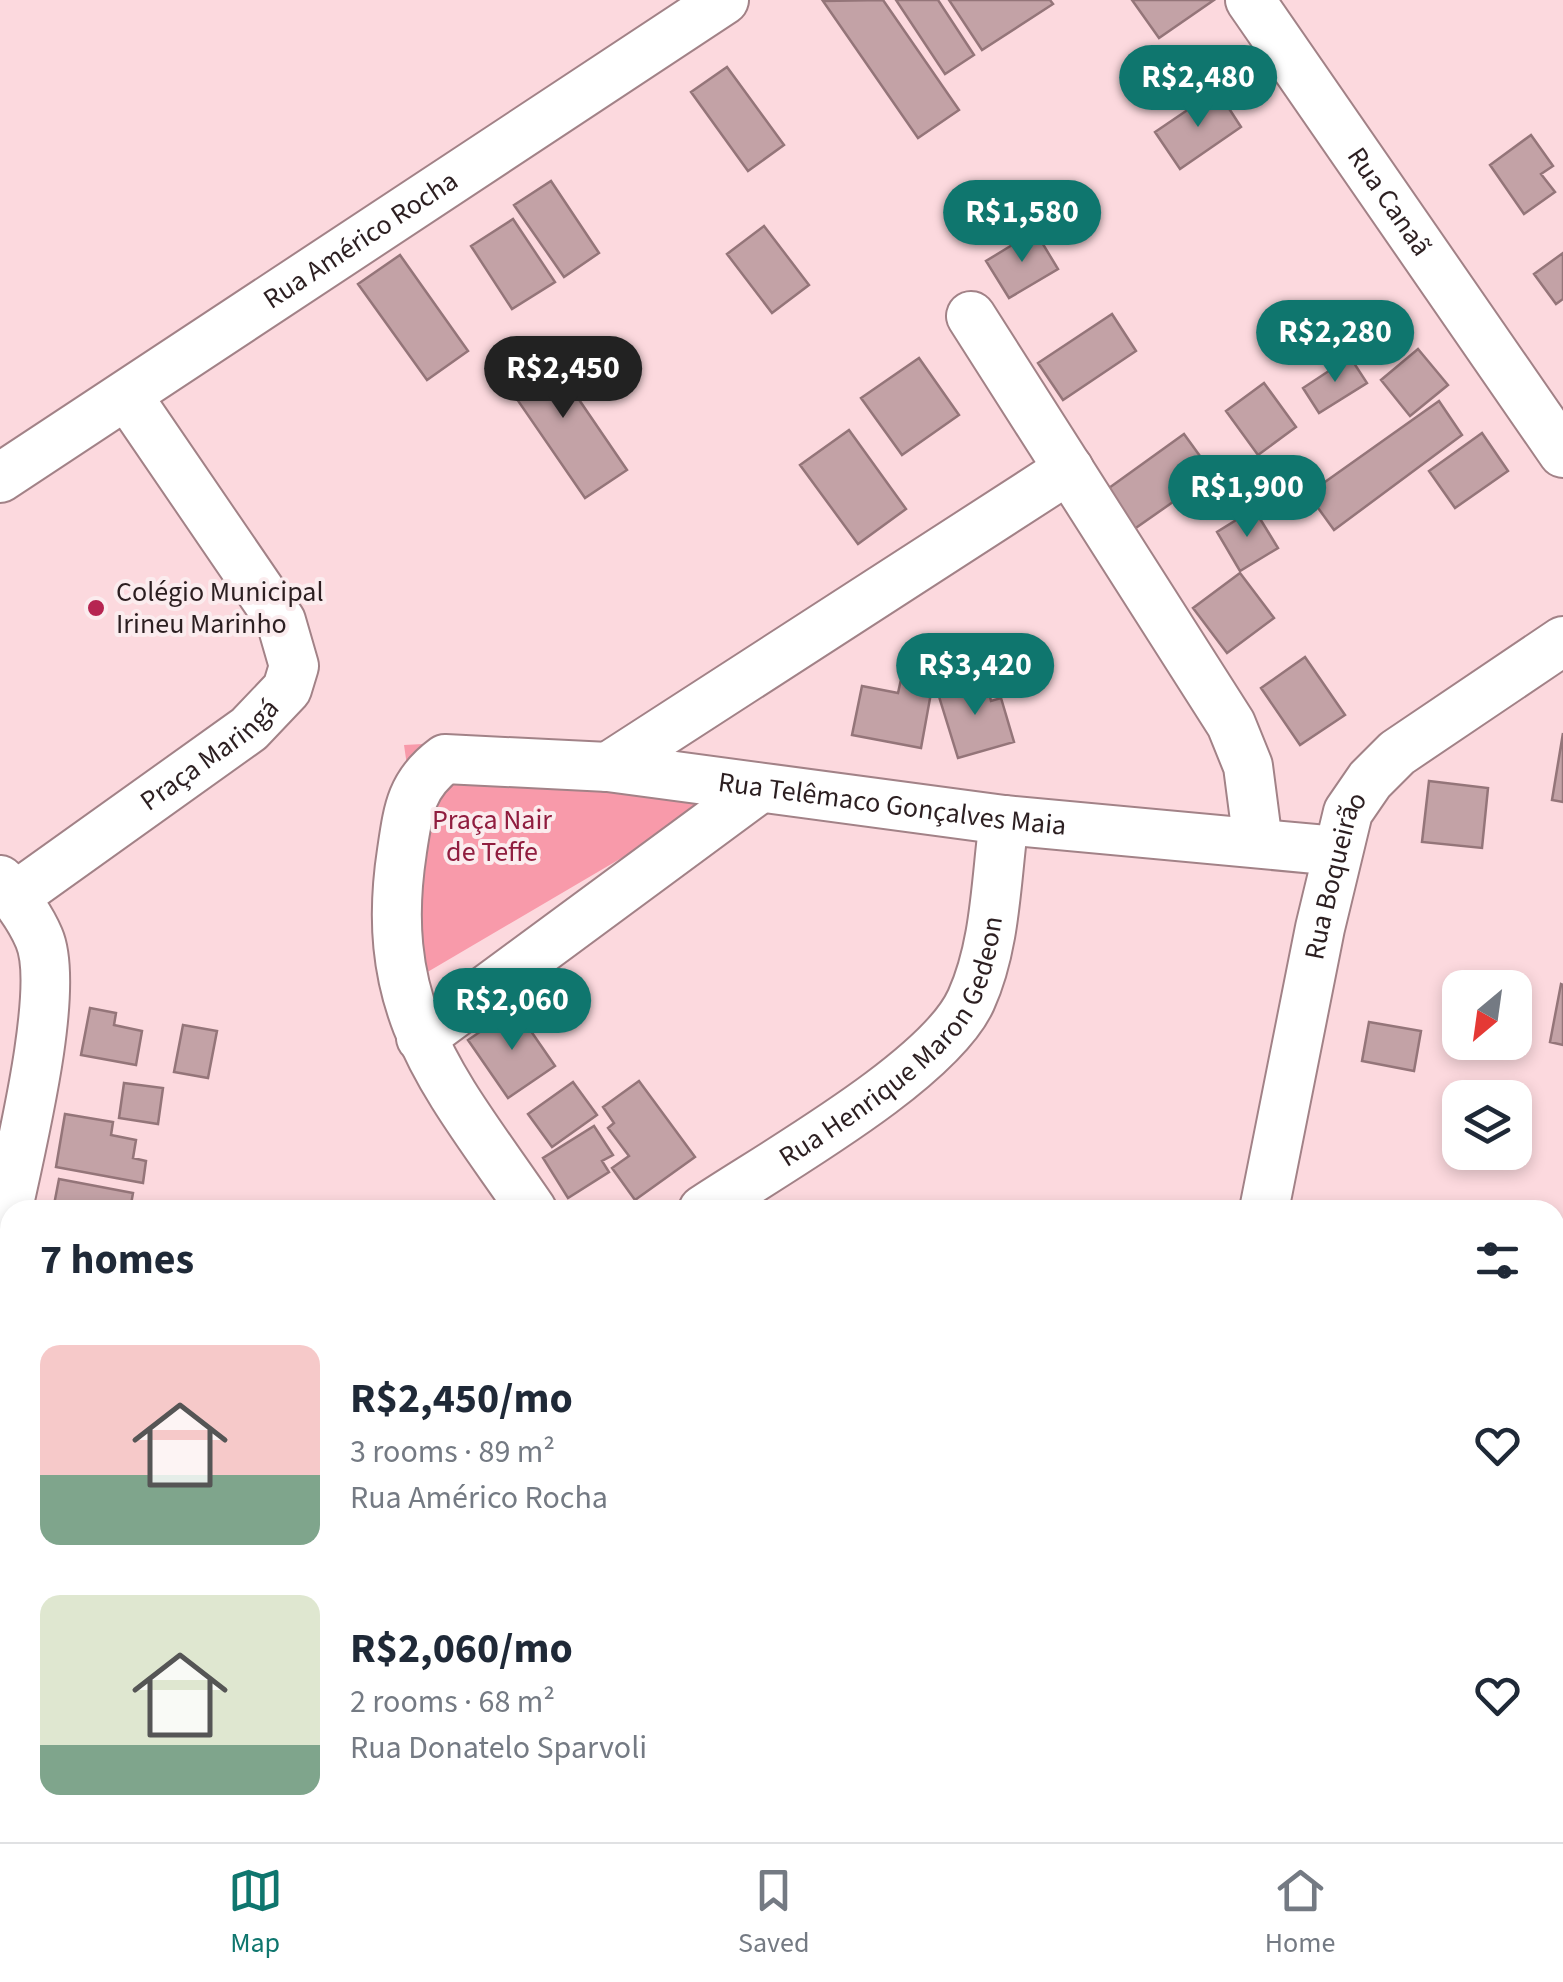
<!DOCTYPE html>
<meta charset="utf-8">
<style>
:root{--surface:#fff;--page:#f2f2f3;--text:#1f2937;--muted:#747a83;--line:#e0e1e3;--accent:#0f766e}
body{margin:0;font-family:"Source Sans 3",sans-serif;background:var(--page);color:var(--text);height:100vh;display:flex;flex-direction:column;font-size:38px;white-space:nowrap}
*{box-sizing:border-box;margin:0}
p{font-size:32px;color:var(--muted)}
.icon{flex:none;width:55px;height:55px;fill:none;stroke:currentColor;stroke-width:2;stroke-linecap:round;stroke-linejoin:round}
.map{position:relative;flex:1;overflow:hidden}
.sheet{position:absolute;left:0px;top:1200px;width:1565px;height:642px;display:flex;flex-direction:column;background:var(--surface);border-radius:30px 30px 0 0;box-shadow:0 5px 15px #0003}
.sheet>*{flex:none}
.needle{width:65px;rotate:209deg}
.fabs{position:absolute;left:1442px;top:970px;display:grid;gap:20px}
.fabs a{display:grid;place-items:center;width:90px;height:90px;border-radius:20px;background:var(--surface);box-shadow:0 5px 15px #0003;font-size:50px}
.price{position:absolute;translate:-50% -85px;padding:0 22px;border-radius:35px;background:var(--accent);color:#fff;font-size:32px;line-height:65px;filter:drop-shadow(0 2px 5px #0008)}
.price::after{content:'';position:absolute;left:50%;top:60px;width:30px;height:22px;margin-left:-15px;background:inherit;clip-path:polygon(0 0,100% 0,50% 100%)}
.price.selected{background:#222;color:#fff}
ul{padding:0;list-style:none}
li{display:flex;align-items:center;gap:30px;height:250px;padding:0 40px}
li span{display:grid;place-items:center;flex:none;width:280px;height:200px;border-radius:20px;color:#555}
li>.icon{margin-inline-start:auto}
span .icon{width:120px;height:120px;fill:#fffc;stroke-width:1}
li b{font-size:42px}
h2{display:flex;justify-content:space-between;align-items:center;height:120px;padding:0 40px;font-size:42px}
.dock{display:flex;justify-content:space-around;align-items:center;height:140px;border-top:2px solid var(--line);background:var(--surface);font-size:28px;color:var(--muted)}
.dock a{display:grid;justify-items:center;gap:5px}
.dock .selected{color:var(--accent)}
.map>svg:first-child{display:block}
.green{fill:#f89aaa}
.building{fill:#c3a2a6;stroke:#947579;stroke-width:2.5}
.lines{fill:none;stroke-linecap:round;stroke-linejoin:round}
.minor-casing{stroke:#a28287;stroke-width:52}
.minor{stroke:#fff;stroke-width:48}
.poi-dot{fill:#b62551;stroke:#fbecee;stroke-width:4}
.labels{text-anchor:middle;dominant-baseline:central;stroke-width:8;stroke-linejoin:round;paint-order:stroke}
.street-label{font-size:28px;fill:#2c1f21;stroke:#fbecee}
.poi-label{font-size:28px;fill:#2c1f21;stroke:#fbecee;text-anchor:start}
.park-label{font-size:28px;fill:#901d3f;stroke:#fbecee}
</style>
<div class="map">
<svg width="1563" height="1842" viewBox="0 0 1563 1842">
<rect width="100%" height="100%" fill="#fcd9de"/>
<path class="green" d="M423 744 604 764 710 806 419 977 410 786 404 745Z"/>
<path class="building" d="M883 0 959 110 918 138 823 1Z
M896 0H938L974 55 945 74Z
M949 0H1050L1053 4 982 50Z
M1132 0H1214L1159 38Z
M727 67 784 145 748 171 691 92Z
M1217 90 1241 127 1180 169 1155 132Z
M1531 135 1553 166 1541 174 1555 192 1524 214 1490 165Z
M551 181 599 253 564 277 514 205Z
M513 219 555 282 512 309 471 246Z
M764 226 809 285 772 313 727 254Z
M1035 231 1058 269 1009 298 986 261Z
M1563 253V299L1556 304 1534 274Z
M400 255 468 351 427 380 358 284Z
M1112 314 1136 351 1063 400 1038 363Z
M541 344 627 470 585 498 499 373Z
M1418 349 1448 385 1410 416 1381 380Z
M1350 357 1367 383 1319 413 1303 388Z
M919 358 959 415 902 455 861 398Z
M1264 383 1296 427 1258 455 1226 411Z
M1439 401 1462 435 1334 530 1308 494Z
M849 430 906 509 858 544 800 465Z
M1482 433 1508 471 1455 508 1429 471Z
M1184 434 1213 474 1130 532 1102 493Z
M1254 509 1278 548 1240 571 1217 532Z
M1240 573 1274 618 1227 653 1193 608Z
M1305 657 1345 715 1300 745 1261 688Z
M902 675 933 682 921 748 852 735 862 686 898 693Z
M985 676 991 701 1001 698 1014 742 958 758 937 690Z
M1563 733V802L1552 800Z
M1429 781 1488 788 1482 848 1422 842Z
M1561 984 1563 985V1045L1550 1042Z
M90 1008 116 1013 114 1025 142 1031 136 1065 81 1055Z
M515 1008 555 1066 508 1098 468 1040Z
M1369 1022 1421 1031 1414 1071 1362 1061Z
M183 1025 217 1031 208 1078 174 1072Z
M639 1081 695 1157 635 1200 612 1168 629 1156 608 1128 614 1123 603 1107Z
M573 1082 597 1115 552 1147 528 1114Z
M124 1083 163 1088 158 1124 119 1118Z
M65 1114 113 1122 111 1135 136 1140 133 1158 146 1161 143 1183 56 1167Z
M594 1126 613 1155 602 1161 609 1172 568 1198 543 1158Z
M59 1179 133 1193 130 1210H53Z
M997 1832H1036L1035 1842H997Z
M1052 1832H1088L1086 1842H1051Z
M1266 1832H1314L1312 1842H1264Z"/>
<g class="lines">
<g class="minor-casing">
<g id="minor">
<path id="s1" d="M1250 0 1563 453"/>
<path d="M971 316 1231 724 1248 766 1258 843"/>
<path id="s2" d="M0 478 724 0"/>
<path d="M608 767 1069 469"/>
<path d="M0 880C15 897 30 917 39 938 63 993 12 1182 0 1246"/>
<path id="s3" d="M14 897 249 729 287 689 294 666 281 621 128 397"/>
<path d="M421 1038 760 788"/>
<path id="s4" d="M532 1210C446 1084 377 1013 402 851 408 810 411 784 445 759L608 767 1004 820 1337 851"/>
<path id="s5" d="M703 1210C772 1164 939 1071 971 1000 996 945 996 879 1004 820"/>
<path id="s6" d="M1264 1210 1320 928 1348 812 1370 780 1397 753 1563 641"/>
<path d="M0 1538 10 1539"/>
<path d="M1555 1806 1563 1807"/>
<path d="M1371 1842 1373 1832"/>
</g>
</g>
<use href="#minor" class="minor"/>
</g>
<circle class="poi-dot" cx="96" cy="608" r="10"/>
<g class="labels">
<g class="street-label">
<text stroke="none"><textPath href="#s1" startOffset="245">Rua Canaã</textPath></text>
<text stroke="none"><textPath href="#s2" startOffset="432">Rua Américo Rocha</textPath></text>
<text stroke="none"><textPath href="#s3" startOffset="242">Praça Maringá</textPath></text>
<text stroke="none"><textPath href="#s4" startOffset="950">Rua Telêmaco Gonçalves Maia</textPath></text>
<text stroke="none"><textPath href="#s6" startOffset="342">Rua Boqueirão</textPath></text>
<text stroke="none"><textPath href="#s5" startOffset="262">Rua Henrique Maron Gedeon</textPath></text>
</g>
<g class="poi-label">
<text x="116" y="592">Colégio Municipal<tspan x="116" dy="32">Irineu Marinho</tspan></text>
</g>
<g class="park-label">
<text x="492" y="820">Praça Nair<tspan x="492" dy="32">de Teffe</tspan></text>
</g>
</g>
</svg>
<div class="fabs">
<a><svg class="needle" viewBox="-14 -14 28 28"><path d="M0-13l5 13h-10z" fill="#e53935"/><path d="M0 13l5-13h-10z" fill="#747a83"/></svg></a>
<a><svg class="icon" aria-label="layers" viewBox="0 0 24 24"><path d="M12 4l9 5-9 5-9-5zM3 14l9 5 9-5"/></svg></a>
</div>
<b class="price" style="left:1198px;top:130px">R$2,480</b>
<b class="price" style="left:1022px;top:265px">R$1,580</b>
<b class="price" style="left:1335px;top:385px">R$2,280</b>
<b class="price selected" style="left:563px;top:421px">R$2,450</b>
<b class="price" style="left:1247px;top:540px">R$1,900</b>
<b class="price" style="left:975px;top:718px">R$3,420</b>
<b class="price" style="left:512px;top:1053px">R$2,060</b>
<section class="sheet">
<h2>7 homes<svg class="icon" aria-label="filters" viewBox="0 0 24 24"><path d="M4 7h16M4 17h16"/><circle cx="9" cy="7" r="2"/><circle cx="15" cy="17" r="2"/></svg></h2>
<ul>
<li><span style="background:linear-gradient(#f6c9c9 65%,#7fa58c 0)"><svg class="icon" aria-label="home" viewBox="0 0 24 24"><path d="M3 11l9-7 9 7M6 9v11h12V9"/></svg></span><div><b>R$2,450/mo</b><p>3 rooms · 89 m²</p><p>Rua Américo Rocha</p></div><svg class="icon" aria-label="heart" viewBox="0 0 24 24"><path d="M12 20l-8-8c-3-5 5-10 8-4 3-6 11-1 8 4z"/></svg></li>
<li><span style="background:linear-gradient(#dfe7d0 75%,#7fa58c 0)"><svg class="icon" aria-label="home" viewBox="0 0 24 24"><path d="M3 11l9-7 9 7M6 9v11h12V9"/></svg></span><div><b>R$2,060/mo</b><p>2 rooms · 68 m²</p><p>Rua Donatelo Sparvoli</p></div><svg class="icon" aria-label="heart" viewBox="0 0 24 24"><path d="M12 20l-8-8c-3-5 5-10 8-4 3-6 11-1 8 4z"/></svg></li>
</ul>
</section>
</div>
<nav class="dock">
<a class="selected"><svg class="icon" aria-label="map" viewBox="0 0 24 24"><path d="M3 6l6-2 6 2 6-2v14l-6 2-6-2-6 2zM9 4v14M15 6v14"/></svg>Map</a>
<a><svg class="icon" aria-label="saved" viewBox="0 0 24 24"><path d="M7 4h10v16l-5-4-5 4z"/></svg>Saved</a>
<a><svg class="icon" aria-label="home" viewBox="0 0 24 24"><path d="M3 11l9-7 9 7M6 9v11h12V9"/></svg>Home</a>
</nav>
